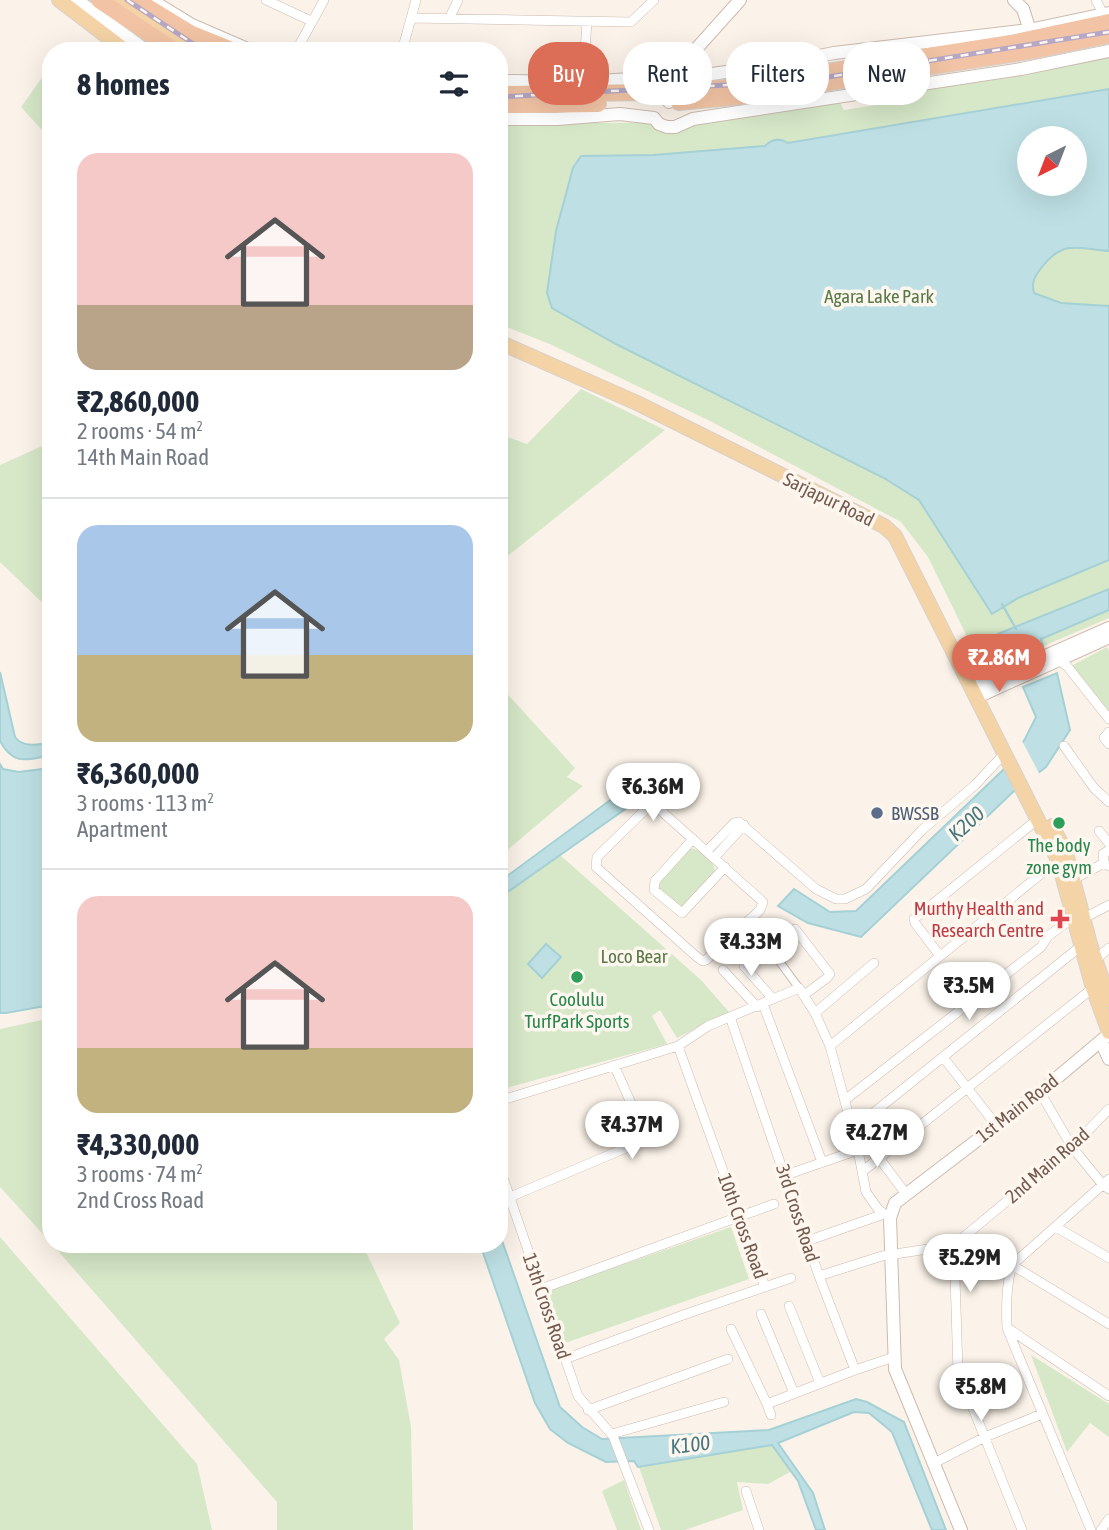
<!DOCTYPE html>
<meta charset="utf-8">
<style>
:root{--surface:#fff;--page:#f6f6f7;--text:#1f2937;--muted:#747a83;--line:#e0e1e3;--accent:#dc6e57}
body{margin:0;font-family:"Asap Condensed",sans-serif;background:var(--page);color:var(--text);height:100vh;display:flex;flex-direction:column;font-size:26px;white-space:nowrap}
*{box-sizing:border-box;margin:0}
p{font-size:23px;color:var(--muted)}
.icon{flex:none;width:38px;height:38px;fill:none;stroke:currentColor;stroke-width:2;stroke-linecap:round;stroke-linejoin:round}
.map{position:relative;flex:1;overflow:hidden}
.details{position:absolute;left:42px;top:42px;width:466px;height:1211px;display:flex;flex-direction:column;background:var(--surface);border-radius:28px;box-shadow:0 7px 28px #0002}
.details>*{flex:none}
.banner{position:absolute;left:528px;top:42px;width:474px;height:63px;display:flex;gap:14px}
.needle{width:46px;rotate:222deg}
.fabs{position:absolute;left:1017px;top:126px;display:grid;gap:14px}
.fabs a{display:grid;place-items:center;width:70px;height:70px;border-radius:50%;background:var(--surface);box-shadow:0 7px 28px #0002;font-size:35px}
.price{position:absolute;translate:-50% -60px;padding:0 16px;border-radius:24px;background:#fff;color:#222;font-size:23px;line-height:46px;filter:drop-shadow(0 2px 4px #0008)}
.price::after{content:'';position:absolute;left:50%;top:42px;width:21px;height:16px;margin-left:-10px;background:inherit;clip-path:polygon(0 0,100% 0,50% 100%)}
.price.current{background:var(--accent);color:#fff}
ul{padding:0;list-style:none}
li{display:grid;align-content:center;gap:14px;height:371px;padding:0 35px}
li+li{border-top:2px solid var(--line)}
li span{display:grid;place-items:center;height:217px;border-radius:21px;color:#555}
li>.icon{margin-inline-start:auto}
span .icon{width:126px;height:126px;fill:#fffc;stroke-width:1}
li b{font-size:30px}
h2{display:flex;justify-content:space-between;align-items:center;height:84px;padding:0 35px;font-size:30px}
.chip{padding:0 24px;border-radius:28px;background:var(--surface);box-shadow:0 7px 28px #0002;font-size:24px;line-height:63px}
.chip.current{background:var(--accent);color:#fff}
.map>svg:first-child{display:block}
.green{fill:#d6e8c8;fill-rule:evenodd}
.water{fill:#bee0e4;stroke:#a5d0d5;stroke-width:2;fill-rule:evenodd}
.pier{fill:#fbf3e9}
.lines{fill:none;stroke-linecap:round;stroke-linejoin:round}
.stream{stroke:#a5d0d5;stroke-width:2.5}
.pedestrian-casing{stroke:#ccbbaf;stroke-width:9}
.minor-casing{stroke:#ccbbaf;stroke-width:10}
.tertiary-casing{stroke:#ccbbaf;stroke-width:14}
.secondary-casing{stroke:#cfbbad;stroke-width:14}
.primary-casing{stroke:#d8d1cd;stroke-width:16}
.trunk-casing{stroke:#d8d1cd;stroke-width:18}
.pedestrian{stroke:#fff;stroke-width:7}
.minor{stroke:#fff;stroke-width:9}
.tertiary{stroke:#fff;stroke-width:12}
.secondary{stroke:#fff;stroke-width:12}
.primary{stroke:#f4d3a6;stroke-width:14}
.trunk{stroke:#f2c4a5;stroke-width:16}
.rail-casing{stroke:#b5a7c5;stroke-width:5}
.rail{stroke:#fef7ef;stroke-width:2.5;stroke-dasharray:8;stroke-linecap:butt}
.service-dot{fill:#5c6f8a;stroke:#fef7ef;stroke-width:2.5}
.leisure-dot{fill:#2e9e5b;stroke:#fef7ef;stroke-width:2.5}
.health-dot{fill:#e0444e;stroke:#fef7ef;stroke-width:2.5}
.labels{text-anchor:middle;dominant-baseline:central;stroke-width:7;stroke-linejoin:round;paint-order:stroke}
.park-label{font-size:19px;fill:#587847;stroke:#fef7ef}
.street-label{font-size:19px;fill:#745a4e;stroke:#fef7ef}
.service-label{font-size:19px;fill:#4e5e75;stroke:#fef7ef;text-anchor:start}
.leisure-label{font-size:19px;fill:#27864d;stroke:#fef7ef}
.health-label{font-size:19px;fill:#be3a42;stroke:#fef7ef;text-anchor:end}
.water-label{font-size:21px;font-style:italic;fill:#46777f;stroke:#fef7ef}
</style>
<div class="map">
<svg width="1109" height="1530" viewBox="0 0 1109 1530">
<rect width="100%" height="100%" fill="#fbf3e9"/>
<path class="green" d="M1109 57V618L994 667 980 663 928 557 901 522 712 422 552 345 499 324V124L691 122 839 101 844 110 889 103 887 94 1009 78ZM1029 138H1074V184H1029Z
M48 69 51 71V140L21 107Z
M581 389 665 430 499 563V434L527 444Z
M51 442V611L0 562V465Z
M1107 647 1109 651V715L1071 666Z
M499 685 575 768 567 777 583 786 499 857Z
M689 848C704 850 713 860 716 874L683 909 656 886Z
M560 855 701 980 729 1012 677 1038 660 1010 652 1016 667 1044 499 1090V898Z
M51 1018V1243L0 1187V1029Z
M731 1227 749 1279 565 1343 547 1291Z
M0 1237 197 1464 212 1530H0Z
M52 1244H357L365 1250 400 1323 384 1339 399 1360 411 1427 413 1530H277V1502Z
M1031 1355 1109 1404V1437L1090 1423 1067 1452Z
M772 1445 792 1471 768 1484 737 1482 743 1510 685 1530H661L639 1467Z
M624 1480 641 1530H617L602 1491Z"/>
<path class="water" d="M1109 89V251C1077 249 1064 239 1042 267 1035 276 1031 282 1034 293L1061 303 1109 306V560L1018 598 992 614 919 500 884 478 616 344 552 308 547 293 556 231 573 168 581 156 654 155 765 146C772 139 779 137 788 143ZM1029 138H1074V184H1029Z
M1109 589V610L1041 639 1043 646 1012 659 1001 656 998 634Z
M0 672 15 737C23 748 39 745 51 742V755C27 760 13 766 0 741Z
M1057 673 1070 730 1046 767 1014 791 861 937 808 923 778 906 794 889 830 912 856 911 1004 769 1025 739 1036 717 1023 687Z
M0 764 3 769 19 772 51 768V1005L6 1013H0Z
M643 776 685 783 666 804 651 791 499 898V882Z
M546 944 561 957 542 978 528 964Z
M499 1232 560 1407 582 1427 602 1439 769 1430 856 1399 867 1402 904 1422 946 1530H932L892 1432 869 1413 854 1412 778 1443 813 1493 825 1530H816L798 1481 772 1445 638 1467 634 1461 606 1462 568 1443 550 1429 535 1403 480 1244H499Z"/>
<path class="pier" d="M1021 739 1040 775 1017 793 1002 764Z"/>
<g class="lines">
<path class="stream" d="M1002 604 1016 629"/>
<g class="pedestrian-casing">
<path id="pedestrian" d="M757 931 799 988"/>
</g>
<g class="minor-casing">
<path id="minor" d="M266 0 311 21
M1096 0 1103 14
M412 18 631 22 654 0
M449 19 458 0
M296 51 324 0
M402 51 416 0
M583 82 587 21
M1058 660 1067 666 1109 719
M1109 732 1104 738 1109 744
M1064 746 1094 788 1109 802
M651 804 659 809 763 902 760 910 706 960 703 961 697 957 596 867 597 857Z
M1099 831 1109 843
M693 839 655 881 654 890 682 913 725 867
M707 851 734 823 739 822 816 889 836 899H845L866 889 922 830 975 785 1005 753
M714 858 744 825
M1104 863 1103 854 1109 850
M1074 879 1104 863 1109 866
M1084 918 1109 905
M795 929 830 974 827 978 804 995
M940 956 915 923 914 919 1038 819
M1095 960 1109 948
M744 966 773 999
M723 970 757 1007
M763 1004 822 1162
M815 1013 874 963
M730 1017 819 1276 855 1370 894 1357
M678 1046 765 1287
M830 1046 1058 860
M943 1057 996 1125
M1040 1092 1072 1147 1103 1185 1109 1189
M845 1100 1041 947 1048 936 1073 918
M499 1101 678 1046 708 1026 799 988 815 1013 830 1046 858 1150 866 1192 878 1209 890 1218
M852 1130 1081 946
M879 1158 906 1194
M499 1166 578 1396 613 1436 649 1530
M863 1171 1093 988
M786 1175 858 1150
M510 1197 647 1139 614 1065
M1056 1227 1109 1258
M807 1241 884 1214
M958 1242 1012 1265 1109 1324
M819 1276 882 1256 954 1245
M541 1289 774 1204
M789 1306 820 1383
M761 1314 794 1393
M731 1329 767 1404 855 1370
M1009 1329 1109 1396
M565 1359 683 1315 791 1278
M767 1404 771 1415
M588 1410 728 1359
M612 1434 724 1402
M934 1463 985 1437 1042 1414
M746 1491 759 1530
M1022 1530 958 1371 954 1245 1072 1147 1109 1109
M1091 1530 1007 1328C1006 1307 1006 1285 1012 1265L1109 1179
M1101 1530 1109 1519"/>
</g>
<g class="tertiary-casing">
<path id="tertiary" d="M77 0 147 51
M151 0 192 25 252 51
M1014 0 1023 9 1032 37
M499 81 583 82 712 74 774 65 834 53 1029 30 1109 13
M499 119H557L620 114 654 118 659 124 667 127H675L693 119 1021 69 1109 51
M1101 1041 1109 1059
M961 1530 895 1369 890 1218 895 1203 1040 1092 1109 1034"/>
</g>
<g class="secondary-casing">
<path id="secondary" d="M669 102 671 77 740 0
M973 688 1109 628
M977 697 1105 639"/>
</g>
<g class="primary-casing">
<path id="primary" d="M59 0 126 51
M114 0 137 17 195 51
M499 342 637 403 884 526 895 536 1058 860 1093 988 1109 1032
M1052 826 1066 853 1090 944 1109 1000"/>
</g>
<g class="trunk-casing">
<path id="trunk" d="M99 0 175 51
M136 0 192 34 234 51
M804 86 1036 50 1109 35
M499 94 654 92 724 88 1011 43 1109 22
M679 102 744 96
M499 105 598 104"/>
</g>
<use href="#pedestrian" class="pedestrian"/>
<use href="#minor" class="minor"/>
<use href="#tertiary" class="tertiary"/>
<use href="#secondary" class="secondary"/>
<use href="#primary" class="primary"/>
<use href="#trunk" class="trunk"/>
<g class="rail-casing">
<path id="rail" d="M127 0 192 43 211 51
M499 97 803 81 1109 32"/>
</g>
<use href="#rail" class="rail"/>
</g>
<circle class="service-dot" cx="877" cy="813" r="7"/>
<g class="leisure-dot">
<circle cx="1059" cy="823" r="7"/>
<circle cx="577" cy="977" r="7"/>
</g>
<path class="health-dot" d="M1056.5 908.5h7v7h7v7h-7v7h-7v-7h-7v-7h7z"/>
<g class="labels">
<g class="park-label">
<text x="879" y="296">Agara Lake Park</text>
<text x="634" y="956">Loco Bear</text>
</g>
<g class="street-label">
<text transform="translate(829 499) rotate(26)">Sarjapur Road</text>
<text transform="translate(1017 1108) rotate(-38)">1st Main Road</text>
<text transform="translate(1047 1165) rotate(-41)">2nd Main Road</text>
<text transform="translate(798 1213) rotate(72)">3rd Cross Road</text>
<text transform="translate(743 1226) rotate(70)">10th Cross Road</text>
<text transform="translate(547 1306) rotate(71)">13th Cross Road</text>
</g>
<g class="service-label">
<text x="891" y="813">BWSSB</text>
</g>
<g class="leisure-label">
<text x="1059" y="845">The body<tspan x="1059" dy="22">zone gym</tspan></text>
<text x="577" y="999">Coolulu<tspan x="577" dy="22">TurfPark Sports</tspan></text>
</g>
<g class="health-label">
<text x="1044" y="908">Murthy Health and<tspan x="1044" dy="22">Research Centre</tspan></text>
</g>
<g class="water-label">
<text transform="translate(966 823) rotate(-42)">K200</text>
<text transform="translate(690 1444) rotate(-7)">K100</text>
</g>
</g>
</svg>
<div class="fabs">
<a><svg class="needle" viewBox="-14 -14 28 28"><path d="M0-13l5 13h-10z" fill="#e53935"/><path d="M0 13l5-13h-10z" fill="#747a83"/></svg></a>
</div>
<b class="price current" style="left:999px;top:694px">₹2.86M</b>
<b class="price" style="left:653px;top:823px">₹6.36M</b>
<b class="price" style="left:751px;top:978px">₹4.33M</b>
<b class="price" style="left:969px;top:1022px">₹3.5M</b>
<b class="price" style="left:632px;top:1161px">₹4.37M</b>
<b class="price" style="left:877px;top:1169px">₹4.27M</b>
<b class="price" style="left:970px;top:1294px">₹5.29M</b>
<b class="price" style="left:981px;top:1423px">₹5.8M</b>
<div class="banner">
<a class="chip current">Buy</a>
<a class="chip">Rent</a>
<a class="chip">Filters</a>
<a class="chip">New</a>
</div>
<section class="details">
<h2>8 homes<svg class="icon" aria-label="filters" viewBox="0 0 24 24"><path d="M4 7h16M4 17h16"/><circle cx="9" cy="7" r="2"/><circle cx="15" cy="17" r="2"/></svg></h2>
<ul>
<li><span style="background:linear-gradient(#f6c9c9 70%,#b9a48a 0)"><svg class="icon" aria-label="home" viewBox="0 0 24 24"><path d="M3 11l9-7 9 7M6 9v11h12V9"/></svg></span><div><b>₹2,860,000</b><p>2 rooms · 54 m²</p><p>14th Main Road</p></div></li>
<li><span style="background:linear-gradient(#a9c7e8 60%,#c2b280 0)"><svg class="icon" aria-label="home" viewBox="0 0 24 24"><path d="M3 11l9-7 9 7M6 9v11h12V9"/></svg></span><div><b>₹6,360,000</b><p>3 rooms · 113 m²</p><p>Apartment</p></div></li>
<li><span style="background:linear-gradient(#f6c9c9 70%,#c2b280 0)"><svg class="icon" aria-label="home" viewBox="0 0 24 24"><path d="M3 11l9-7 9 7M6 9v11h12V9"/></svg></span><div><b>₹4,330,000</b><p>3 rooms · 74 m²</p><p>2nd Cross Road</p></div></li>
</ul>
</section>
</div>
